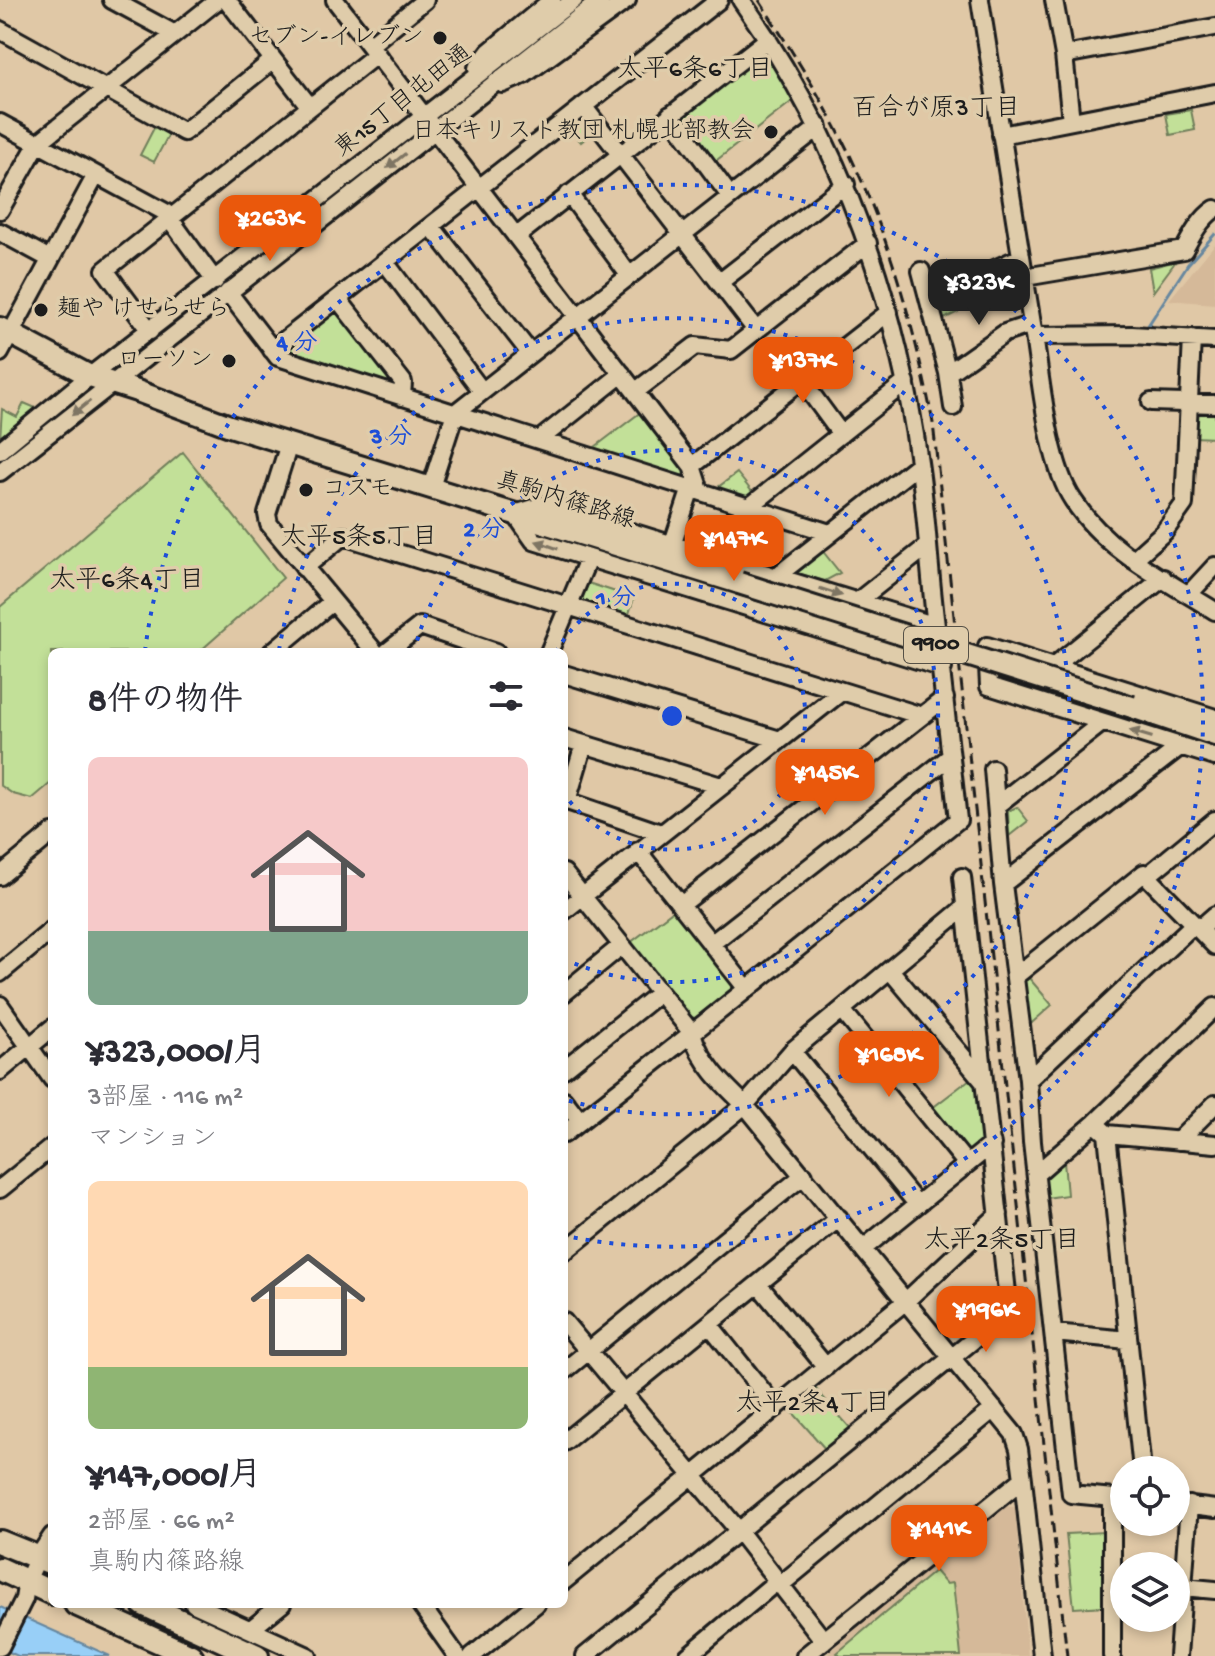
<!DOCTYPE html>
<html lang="ja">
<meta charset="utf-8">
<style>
:root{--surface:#fff;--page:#f2f2f3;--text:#2b2b33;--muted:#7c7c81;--accent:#ea580c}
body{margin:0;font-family:"Gochi Hand","Klee One",sans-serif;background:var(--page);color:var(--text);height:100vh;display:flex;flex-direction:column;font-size:30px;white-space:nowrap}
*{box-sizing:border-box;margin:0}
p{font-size:26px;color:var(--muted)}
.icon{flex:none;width:44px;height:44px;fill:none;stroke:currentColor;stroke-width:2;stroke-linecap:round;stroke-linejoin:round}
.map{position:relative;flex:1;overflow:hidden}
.sheet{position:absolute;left:48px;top:648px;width:520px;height:960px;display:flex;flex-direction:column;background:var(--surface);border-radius:12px;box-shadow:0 4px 12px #0003}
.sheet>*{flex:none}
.buttons{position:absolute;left:1110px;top:1456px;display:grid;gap:16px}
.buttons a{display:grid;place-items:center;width:80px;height:80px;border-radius:50%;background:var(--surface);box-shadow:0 4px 12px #0003;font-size:40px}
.price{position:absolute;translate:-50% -68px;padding:0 18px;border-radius:16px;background:var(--accent);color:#fff;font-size:26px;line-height:52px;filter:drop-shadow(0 2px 4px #0008)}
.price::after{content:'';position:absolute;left:50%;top:48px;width:24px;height:18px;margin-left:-12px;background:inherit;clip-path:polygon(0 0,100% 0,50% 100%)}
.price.selected{background:#222;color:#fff}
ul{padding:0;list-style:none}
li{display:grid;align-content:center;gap:16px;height:424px;padding:0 40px}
li span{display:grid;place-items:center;height:248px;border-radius:12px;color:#555}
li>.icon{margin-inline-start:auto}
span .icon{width:144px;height:144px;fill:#fffc;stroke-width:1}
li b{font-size:34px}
h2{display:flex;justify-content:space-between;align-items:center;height:96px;padding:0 40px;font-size:34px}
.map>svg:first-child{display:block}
.built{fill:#d5b999}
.green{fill:#c2e098;stroke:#6f7e5a;stroke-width:2}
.water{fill:#98cff7;stroke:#66879f;stroke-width:2}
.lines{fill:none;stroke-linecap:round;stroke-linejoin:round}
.stream{stroke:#66879f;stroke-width:3}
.minor-casing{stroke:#1c1c1c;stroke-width:22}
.major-casing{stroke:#1c1c1c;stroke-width:26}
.highway-casing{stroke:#1c1c1c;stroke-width:28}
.minor{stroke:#dfccaa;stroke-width:16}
.major{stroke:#dfccaa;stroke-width:20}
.highway{stroke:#dfccaa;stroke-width:22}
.rail{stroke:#1c1c1c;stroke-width:3;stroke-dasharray:12 6;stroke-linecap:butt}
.major-bridge-casing{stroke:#1c1c1c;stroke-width:26;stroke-linecap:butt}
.major-bridge{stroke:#dfccaa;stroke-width:20}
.oneway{fill:#7e7463}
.ring{fill:none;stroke:#1d4ed8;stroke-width:4;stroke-dasharray:4 8}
.poi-dot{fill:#1c1c1c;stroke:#dfccaa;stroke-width:3}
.labels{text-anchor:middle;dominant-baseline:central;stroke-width:7;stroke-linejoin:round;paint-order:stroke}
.shield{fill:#dfccaa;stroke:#565147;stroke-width:2}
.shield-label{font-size:22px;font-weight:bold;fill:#1c1c1c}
.poi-label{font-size:24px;fill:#1c1c1c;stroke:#dfccaa;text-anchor:end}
.street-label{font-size:24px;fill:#1c1c1c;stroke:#dfccaa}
.neighbourhood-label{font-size:26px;fill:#1c1c1c;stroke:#dfccaa}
.centre{fill:#1d4ed8;stroke:#dfccaa;stroke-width:4}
.ring-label{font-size:24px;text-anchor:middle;font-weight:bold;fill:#1d4ed8;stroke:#dfccaa;stroke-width:7;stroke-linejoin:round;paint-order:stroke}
</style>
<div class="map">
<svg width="1215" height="1656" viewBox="0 0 1215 1656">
<rect width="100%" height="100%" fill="#e0c8a6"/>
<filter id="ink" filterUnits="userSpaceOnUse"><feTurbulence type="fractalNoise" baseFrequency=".0125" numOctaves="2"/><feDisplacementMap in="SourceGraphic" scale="16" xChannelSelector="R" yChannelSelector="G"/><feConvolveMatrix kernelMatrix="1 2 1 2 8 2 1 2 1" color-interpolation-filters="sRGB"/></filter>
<g filter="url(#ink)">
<path class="built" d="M1215 244V304L1169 300Z
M1003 1506 1015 1507 1028 1656H830L828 1653Z"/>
<path class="green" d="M763 50 768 52 795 99 713 163 681 120 682 114Z
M1191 110 1195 130 1170 135 1166 114Z
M581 117 592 133 581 142 568 126Z
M155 126 169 134 154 162 140 155Z
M1176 261 1153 292 1149 268Z
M954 298 958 312 942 320 937 304Z
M334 309 339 310 391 378 386 385 290 354 288 346Z
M24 403 38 409 0 439 2 409 17 417Z
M1198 410 1215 411V438L1194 437 1195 412Z
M641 412 686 470 682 477 591 450Z
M183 452 283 578 199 652H52V782L32 799 13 794 0 785V607Z
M737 473 753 493 748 498 717 488Z
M821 549 840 573 825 581 797 573Z
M588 583 634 598 627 620 580 605Z
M1017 807 1028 821 1009 836 1008 811Z
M675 909 733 983 732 989 695 1018 688 1016 630 943Z
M1029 978 1052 1005 1024 1030 1021 985Z
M970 1079C983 1094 985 1123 983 1143L969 1152 931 1109Z
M1064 1162 1067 1195 1046 1198 1045 1180Z
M814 1387 852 1430 827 1451 789 1408Z
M1105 1532V1606L1074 1608 1066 1534Z
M935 1571 946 1584 953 1583 961 1656H840L837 1653Z"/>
<path class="water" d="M0 1607 110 1656H18L0 1648Z"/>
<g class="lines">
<path class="stream" d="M1147 327 1188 264 1215 234"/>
<g class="minor-casing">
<path id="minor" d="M112 0 175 34
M227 0 310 107
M335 0 692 466 700 491
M741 0C839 138 896 294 919 462 927 516 929 571 936 626
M980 0C997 112 1016 224 1034 336 1041 380 1048 463 1073 500 1107 552 1164 579 1215 611
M1054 0 1064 55 1071 121
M0 30 184 132 273 60
M370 45 425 0
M1064 55 1215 27
M477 68 489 52 552 0
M503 84 524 75 627 0
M583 106 756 330
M670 115 730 196
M0 123 165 212 215 281
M1001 135 1215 93
M569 194 629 275
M0 210 38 143 218 0
M431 226 530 353
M0 232 50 259
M517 236 768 39
M385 262 482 391
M921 271 948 373 953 407
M1025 277 1184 250C1192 235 1201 218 1215 209
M720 282 846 184
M228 292 278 357 830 533
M338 299 403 382 402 397
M929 299 1021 257
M150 331 105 270 377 54
M1034 336 1132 335 1215 340
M272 350 719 0
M0 353 96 175
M948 373 1005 333 1032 324
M802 381 841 434
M636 391 695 346 731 350 868 243
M1151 402 1215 404
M539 440 622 374
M289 444 267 514 269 524 375 652
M0 450 90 376 574 0
M692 466 889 312
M0 472 601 0
M431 487 455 413 819 127
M749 507 906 382
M672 546 691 488
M1133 560 1164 532 1184 504 1192 338
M304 568 343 536 922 716
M778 575 919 464
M1189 594 1215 566
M858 601 926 547
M272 652 332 602
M387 652 420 626 496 652
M549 652 588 559
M1053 667 1163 578
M564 674 780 740
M1215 718 987 646 989 686 1215 757
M564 738 721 786
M584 744 567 801 661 833
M993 769 1003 884 1028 1080 1032 1142 1071 1494 1124 1499
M997 805 1103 722
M638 851 747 989
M564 873 692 1033 564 1134
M0 876 52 833
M1147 876 1215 820
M1003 884 1181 746
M681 905 945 698
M564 911 841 692
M1199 929 1215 915
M711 944 951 756
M890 970 984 1082
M0 973 52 930
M1017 975 1144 873 1215 946
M564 993 621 946
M0 1005 52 1079
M842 1010 966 1163
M792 1051 917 1204
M564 1069 658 994
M0 1071 52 1028
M1028 1080 1194 924
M564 1100 580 1121
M1099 1127 1107 1134 1215 1144
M1107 1134 1142 1470
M1178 1141 1215 1104
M1036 1174 1095 1123 1215 1007
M0 1189 52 1147
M864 1248 992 1144
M564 1252 745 1105 792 1051 965 907
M758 1284 826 1367
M564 1322 738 1530 824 1641
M709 1324 776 1408
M1054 1333 1128 1340
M564 1371 804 1175
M564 1442 839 1218
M1023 1479 1042 1656
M1112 1498V1656
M1176 1504 1215 1509
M564 1581 907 1300 999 1214
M779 1586 994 1409
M1183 1587 1215 1590
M194 1604 308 1656
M420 1604 457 1656
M251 1629 282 1604
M0 1647 24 1599 27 1581 38 1557 52 1536
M472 1656 536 1604
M585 1656 1009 1311 962 877
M688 1656 776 1582
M805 1656 1023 1479 1019 1449 1014 1434 745 1105C724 1085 700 1062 692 1033L958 820 936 626 544 505 515 514 534 541 943 668
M1178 1656 1189 1505"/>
</g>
<g class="major-casing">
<path id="major" d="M0 328 90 376 137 391 230 426 739 583
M1132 707 1215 735"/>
</g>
<g class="highway-casing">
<path id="highway" d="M0 1542 52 1563
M0 1569 52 1593
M76 1604 191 1656
M143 1604 257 1656"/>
</g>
<use href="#minor" class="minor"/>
<use href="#major" class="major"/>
<use href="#highway" class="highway"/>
<path class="rail" d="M759 0C788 45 817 90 841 137 887 227 914 325 933 423L1067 1656"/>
<g class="major-bridge-casing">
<path id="major-bridge" d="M739 583 1132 707"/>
</g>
<use href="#major-bridge" class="major-bridge"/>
</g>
<defs><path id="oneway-solid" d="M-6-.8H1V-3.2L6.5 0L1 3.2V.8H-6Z" transform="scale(2)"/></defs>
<g class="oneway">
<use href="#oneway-solid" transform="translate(396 161) rotate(142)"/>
<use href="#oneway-solid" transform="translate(81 408) rotate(141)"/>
<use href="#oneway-solid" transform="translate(547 545) rotate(-161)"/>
<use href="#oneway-solid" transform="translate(831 592) rotate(18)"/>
<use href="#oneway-solid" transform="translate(1141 734) rotate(-163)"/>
</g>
</g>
<g class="ring">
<path d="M556 652A133 133 0 1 1 564 794"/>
<path d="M414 652A266 266 0 1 1 566 960"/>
<path d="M279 650A398 398 0 1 1 566 1100"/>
<path d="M145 651A531 531 0 1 1 566 1236"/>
</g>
<g class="poi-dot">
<circle cx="440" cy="38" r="8"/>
<circle cx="771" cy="132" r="8"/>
<circle cx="41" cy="310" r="8"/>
<circle cx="229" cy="361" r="8"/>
<circle cx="306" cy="490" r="8"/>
</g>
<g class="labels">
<rect class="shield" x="904" y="627" width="64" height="36" rx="6"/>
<g class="shield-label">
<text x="936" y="645">9900</text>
</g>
<g class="poi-label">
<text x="424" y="38">セブン-イレブン</text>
<text x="755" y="132">日本キリスト教団 札幌北部教会</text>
<text x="57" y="310" text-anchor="start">麺や けせらせら</text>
<text x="213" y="361">ローソン</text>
<text x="322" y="490" text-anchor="start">コスモ</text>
</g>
<g class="street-label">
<text transform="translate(404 102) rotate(-38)">東15丁目屯田通</text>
<text transform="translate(565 502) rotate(17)">真駒内篠路線</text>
</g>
<g class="neighbourhood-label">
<text x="695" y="71">太平6条6丁目</text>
<text x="936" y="110">百合が原3丁目</text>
<text x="359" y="539">太平5条5丁目</text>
<text x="127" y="582">太平6条4丁目</text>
<text x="1002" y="1242">太平2条5丁目</text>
<text x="813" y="1405">太平2条4丁目</text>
</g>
</g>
<circle cx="672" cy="716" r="12" class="centre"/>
<g class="ring-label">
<text x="297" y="349">4 分</text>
<text x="391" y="443">3 分</text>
<text x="484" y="536">2 分</text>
<text x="616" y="604">1 分</text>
</g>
</svg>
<div class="buttons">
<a><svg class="icon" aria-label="locate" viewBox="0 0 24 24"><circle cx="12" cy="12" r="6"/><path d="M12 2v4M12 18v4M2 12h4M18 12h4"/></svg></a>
<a><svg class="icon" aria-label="layers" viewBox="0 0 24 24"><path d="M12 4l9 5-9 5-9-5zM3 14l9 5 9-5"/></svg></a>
</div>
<b class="price" style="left:270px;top:263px">¥263K</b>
<b class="price selected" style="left:979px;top:327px">¥323K</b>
<b class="price" style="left:803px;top:405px">¥137K</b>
<b class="price" style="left:734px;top:583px">¥147K</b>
<b class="price" style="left:825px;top:817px">¥145K</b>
<b class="price" style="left:889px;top:1099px">¥168K</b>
<b class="price" style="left:986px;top:1354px">¥196K</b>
<b class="price" style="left:939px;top:1573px">¥141K</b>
<section class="sheet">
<h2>8件の物件<svg class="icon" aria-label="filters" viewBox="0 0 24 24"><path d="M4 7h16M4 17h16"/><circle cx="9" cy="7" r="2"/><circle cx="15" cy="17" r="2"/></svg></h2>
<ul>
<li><span style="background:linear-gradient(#f6c9c9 70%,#7fa58c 0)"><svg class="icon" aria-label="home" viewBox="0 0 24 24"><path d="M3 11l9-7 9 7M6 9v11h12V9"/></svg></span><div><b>¥323,000/月</b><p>3部屋 · 116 m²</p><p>マンション</p></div></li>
<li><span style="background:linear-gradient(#ffd9b3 75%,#8fb573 0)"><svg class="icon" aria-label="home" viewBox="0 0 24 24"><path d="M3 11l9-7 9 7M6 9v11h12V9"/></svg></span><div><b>¥147,000/月</b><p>2部屋 · 66 m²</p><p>真駒内篠路線</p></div></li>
</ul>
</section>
</div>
